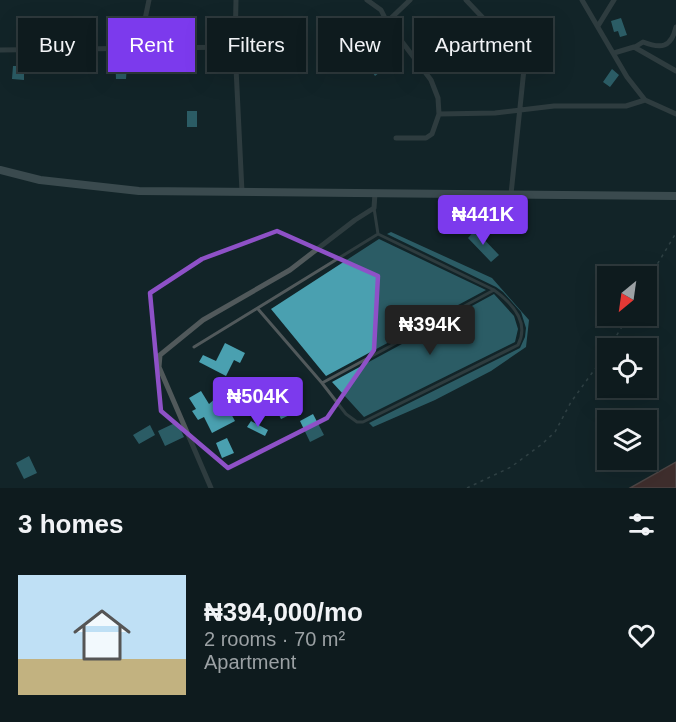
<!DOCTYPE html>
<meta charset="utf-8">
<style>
:root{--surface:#0e1b1e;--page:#1c282b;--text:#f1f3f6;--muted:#9ba1a4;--line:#2e393c;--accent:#7c3aed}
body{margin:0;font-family:Helvetica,sans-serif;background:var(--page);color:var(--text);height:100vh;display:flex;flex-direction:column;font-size:22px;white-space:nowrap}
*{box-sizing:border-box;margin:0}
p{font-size:20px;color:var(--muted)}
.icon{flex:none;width:33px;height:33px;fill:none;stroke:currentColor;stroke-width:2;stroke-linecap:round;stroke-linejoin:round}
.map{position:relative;height:488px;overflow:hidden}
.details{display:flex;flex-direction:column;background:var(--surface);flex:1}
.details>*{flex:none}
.top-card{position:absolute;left:18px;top:18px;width:640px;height:54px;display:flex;gap:12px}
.needle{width:39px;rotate:209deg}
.tools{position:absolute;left:597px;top:266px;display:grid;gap:12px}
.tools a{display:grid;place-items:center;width:60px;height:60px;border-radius:0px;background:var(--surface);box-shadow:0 6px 24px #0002,0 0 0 2px var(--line);font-size:30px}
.price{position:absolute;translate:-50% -51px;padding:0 14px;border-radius:6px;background:var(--accent);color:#fff;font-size:20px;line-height:39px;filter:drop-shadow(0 2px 3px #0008)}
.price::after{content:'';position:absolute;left:50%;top:36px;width:18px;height:14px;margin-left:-9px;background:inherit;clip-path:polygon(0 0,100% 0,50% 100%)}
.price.on{background:#222;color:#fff}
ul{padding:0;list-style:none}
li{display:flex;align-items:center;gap:18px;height:150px;padding:0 18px}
li span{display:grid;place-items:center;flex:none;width:168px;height:120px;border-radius:0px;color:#555}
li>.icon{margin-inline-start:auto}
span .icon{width:72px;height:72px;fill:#fffc;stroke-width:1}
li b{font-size:26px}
h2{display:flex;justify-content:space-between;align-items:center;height:72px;padding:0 18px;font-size:26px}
.chip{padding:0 21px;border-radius:0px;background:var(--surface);box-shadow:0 6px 24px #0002,0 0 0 2px var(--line);font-size:21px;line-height:54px}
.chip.on{background:var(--accent);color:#fff}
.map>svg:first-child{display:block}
.water{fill:#763b33;stroke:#946e69;stroke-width:1.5}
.building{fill:#4aa0b0}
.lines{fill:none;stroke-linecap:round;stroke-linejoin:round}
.path{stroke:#526265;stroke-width:1.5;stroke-dasharray:3 4.5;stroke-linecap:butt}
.service{stroke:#51595b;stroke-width:3}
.minor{stroke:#51595b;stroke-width:5}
.secondary{stroke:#6b797c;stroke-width:8}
.marked{fill:none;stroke:#8e51c7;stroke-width:4.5;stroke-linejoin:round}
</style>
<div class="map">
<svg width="676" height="488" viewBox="0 0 676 488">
<rect width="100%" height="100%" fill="#122428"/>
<path class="water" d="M676 462V488H630Z"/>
<path class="building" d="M621 18 627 35 620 37 618 31 614 32 611 21Z
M206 26H221V40H206Z
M354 42 357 46 362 42 366 47 356 56 348 47Z
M390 49 402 63 396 68 394 61 375 76 371 70 391 53Z
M115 56 120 57V59H124V64H127L126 79H116Z
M13 66H24V80L12 79Z
M612 69 619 75 610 87 603 82Z
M187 111H197V127H187Z
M475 230 499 255 491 262 468 238Z
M391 232 492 278 529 320 526 347 491 371 435 400 373 427 369 423 520 348 525 337 526 328 521 312 503 292 496 287 387 234Z
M379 239 486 290 326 376 271 309Z
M494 294 514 316 518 329 515 342 364 417 332 382Z
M225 343 245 353 240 363 234 360 226 376 199 362 203 355 216 361Z
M201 391 209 404 217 397 229 410 235 421 212 433 204 417 198 420 192 411 196 409 189 398Z
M284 392 294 413 281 419 271 398Z
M313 414 324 435 310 442 300 421Z
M251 421 268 430 265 436 247 427Z
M177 422 184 437 165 446 158 431Z
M150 425 155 435 139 444 133 435Z
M227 438 234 453 222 458 216 443Z
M29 456 37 473 24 479 16 463Z"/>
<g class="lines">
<path class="path" d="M646 283 676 233
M609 348 629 315
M467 488 511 467 542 444 555 432 571 402 608 351"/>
<path class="service" d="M258 309 322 383 346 414 357 422H363L518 345C530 322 512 303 494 290L378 234 374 208
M194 347 378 234
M322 383 494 290"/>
<path class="minor" d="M236 0 235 47 242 192
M367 0 381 10 387 22 431 80 438 98 439 114 432 134 426 138H396
M466 0 520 57 524 69 511 194
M582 0 627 77 645 100 676 114
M387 22 410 0
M598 26 614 0
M635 47 643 42C661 49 671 48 676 27
M139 48 149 0
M0 50 235 47
M614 53 634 47 676 71
M439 114 495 113 554 106H626L645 100
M211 488 159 367 160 355 203 320 290 270 355 220 374 208 375 193"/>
<path class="secondary" d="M0 170 40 180 139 191 676 196"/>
</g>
<path d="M0 0H676V488H0ZM277 231 378 276 374 350 327 418 228 468 161 411 150 293 202 259Z" fill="#122428" fill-opacity=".55" fill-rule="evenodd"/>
<path class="marked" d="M277 231 378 276 374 350 327 418 228 468 161 411 150 293 202 259Z"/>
</svg>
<div class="tools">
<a><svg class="needle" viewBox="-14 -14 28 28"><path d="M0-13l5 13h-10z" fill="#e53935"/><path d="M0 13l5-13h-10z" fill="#9ba1a4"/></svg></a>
<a><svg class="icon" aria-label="locate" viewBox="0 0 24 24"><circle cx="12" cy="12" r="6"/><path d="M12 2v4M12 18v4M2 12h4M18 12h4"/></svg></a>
<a><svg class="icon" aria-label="layers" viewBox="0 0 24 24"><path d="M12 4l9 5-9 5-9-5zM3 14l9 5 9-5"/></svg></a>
</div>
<b class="price" style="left:483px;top:246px">₦441K</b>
<b class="price on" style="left:430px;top:356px">₦394K</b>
<b class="price" style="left:258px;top:428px">₦504K</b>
<div class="top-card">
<a class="chip">Buy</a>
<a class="chip on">Rent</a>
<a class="chip">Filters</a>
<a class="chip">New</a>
<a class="chip">Apartment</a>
</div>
</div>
<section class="details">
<h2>3 homes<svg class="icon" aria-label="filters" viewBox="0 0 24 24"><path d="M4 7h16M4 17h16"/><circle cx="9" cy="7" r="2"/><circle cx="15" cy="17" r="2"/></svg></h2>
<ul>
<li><span style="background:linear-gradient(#bfe0f5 70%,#c2b280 0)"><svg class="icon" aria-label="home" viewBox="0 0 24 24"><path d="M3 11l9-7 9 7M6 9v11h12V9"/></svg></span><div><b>₦394,000/mo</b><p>2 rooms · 70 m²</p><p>Apartment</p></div><svg class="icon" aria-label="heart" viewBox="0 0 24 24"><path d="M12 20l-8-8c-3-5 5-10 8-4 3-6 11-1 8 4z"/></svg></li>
</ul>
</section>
